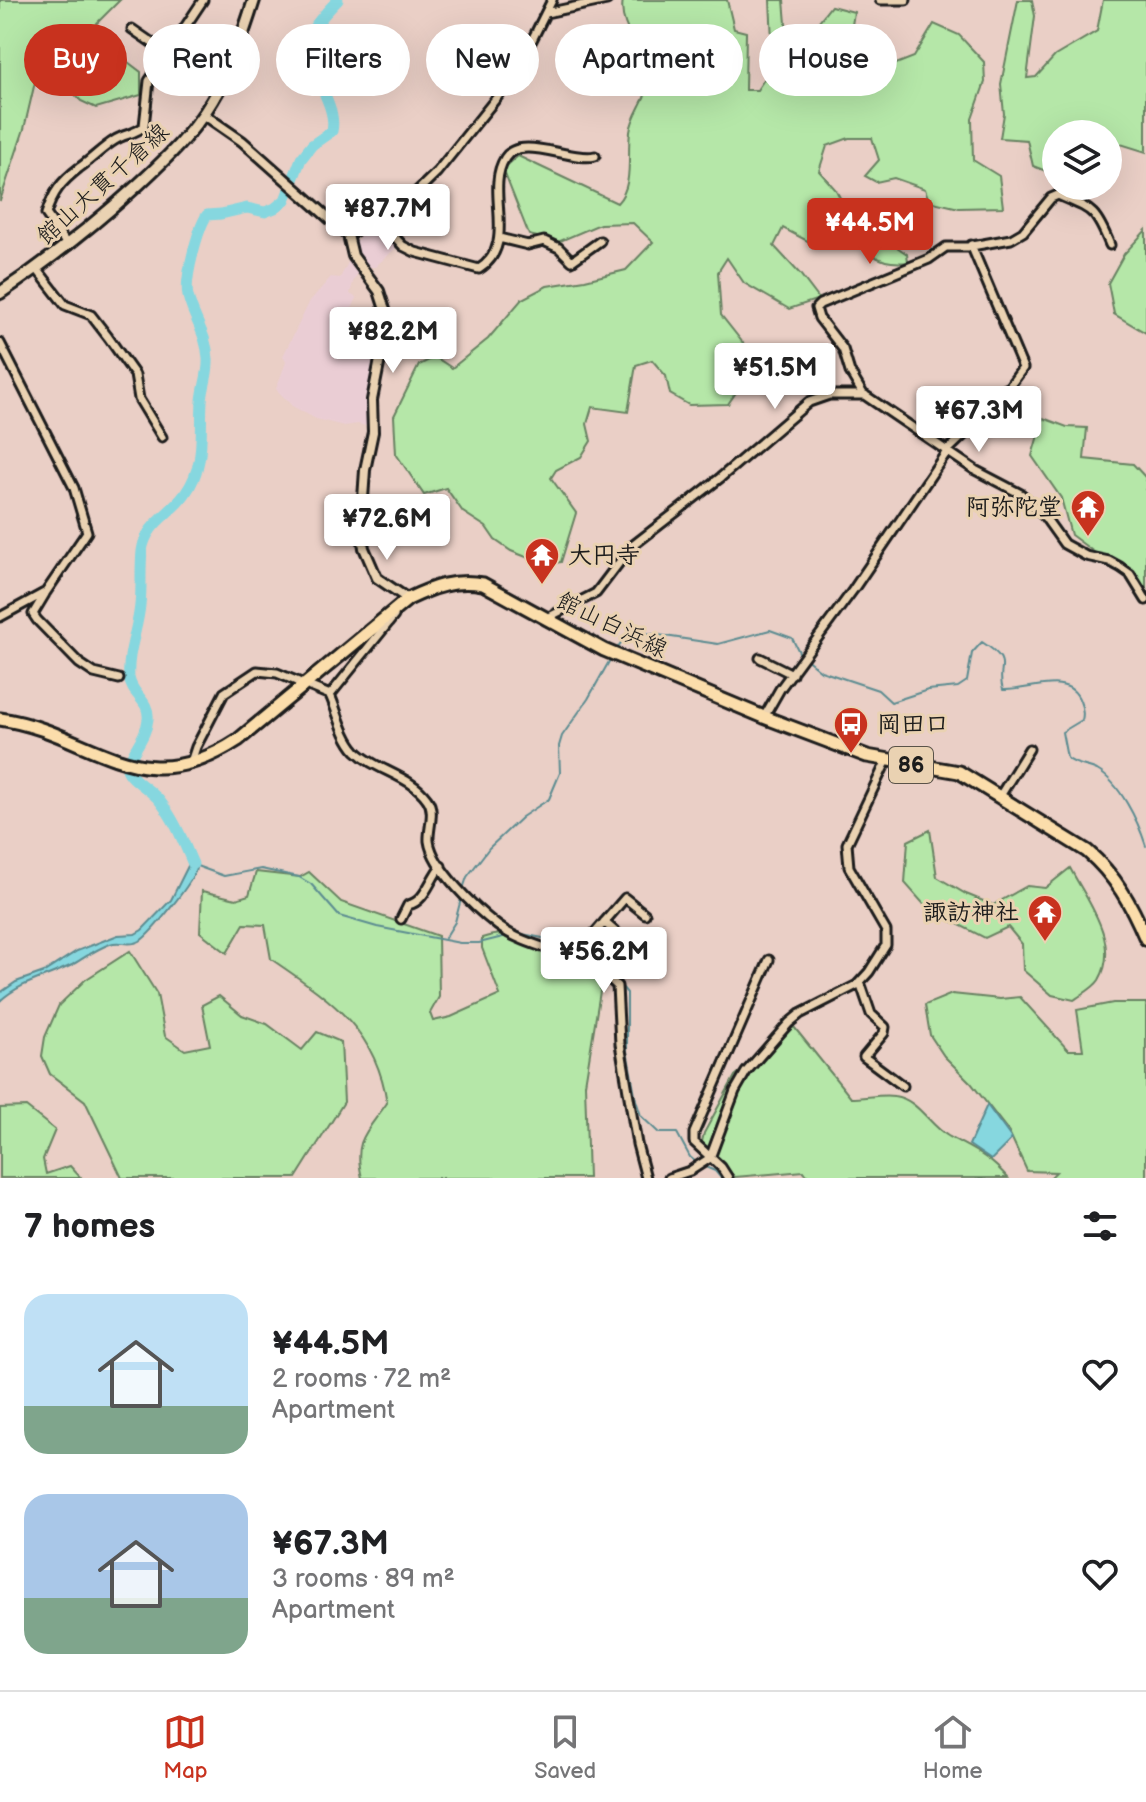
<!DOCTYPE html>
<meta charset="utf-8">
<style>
:root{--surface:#fff;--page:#f2f2f2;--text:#202124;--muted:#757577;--line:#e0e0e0;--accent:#c8321e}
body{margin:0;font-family:"Balsamiq Sans","Klee One",sans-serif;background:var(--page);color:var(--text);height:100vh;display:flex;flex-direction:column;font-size:30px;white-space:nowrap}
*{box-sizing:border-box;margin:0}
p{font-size:26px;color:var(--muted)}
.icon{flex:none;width:44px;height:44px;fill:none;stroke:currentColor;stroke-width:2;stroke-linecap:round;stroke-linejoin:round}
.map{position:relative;height:1178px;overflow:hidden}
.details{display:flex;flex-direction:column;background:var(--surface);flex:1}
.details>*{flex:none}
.banner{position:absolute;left:24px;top:24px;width:1098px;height:72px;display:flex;gap:16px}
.controls{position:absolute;left:1042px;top:120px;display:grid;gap:16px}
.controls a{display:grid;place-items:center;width:80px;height:80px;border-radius:50%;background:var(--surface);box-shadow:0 8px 32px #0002;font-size:40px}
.price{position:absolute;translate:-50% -68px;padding:0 18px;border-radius:8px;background:#fff;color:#222;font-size:26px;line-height:52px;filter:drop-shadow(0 2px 4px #0008)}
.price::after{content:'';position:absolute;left:50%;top:48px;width:24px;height:18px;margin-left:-12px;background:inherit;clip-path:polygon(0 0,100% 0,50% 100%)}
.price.on{background:var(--accent);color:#fff}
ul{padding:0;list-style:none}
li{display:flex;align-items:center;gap:24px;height:200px;padding:0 24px}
li span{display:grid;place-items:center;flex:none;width:224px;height:160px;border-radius:24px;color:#555}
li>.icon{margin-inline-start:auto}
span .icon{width:96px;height:96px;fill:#fffc;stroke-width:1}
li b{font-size:34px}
h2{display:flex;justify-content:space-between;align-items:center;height:96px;padding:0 24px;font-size:34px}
.pill{padding:0 28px;border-radius:36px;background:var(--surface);box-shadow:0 8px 32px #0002;font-size:28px;line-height:72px}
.pill.on{background:var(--accent);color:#fff}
.dock{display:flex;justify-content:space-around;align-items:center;height:112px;border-top:2px solid var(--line);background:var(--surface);font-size:22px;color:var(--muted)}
.dock a{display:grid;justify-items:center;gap:4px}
.dock .on{color:var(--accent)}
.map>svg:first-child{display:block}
.built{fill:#eacdd4}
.green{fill:#b5e7a8;stroke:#688262;stroke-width:2}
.water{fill:#86d7df;stroke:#5c8c91;stroke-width:2}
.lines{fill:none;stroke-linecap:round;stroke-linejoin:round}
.stream{stroke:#5c8c91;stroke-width:2}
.river{stroke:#86d7df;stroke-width:11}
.minor-casing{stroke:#1c1c1c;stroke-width:13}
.tertiary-casing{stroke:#1c1c1c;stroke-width:14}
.secondary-casing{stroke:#1c1c1c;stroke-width:16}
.primary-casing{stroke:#1c1c1c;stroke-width:17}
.minor{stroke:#ead2b2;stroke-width:7}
.tertiary{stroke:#ead2b2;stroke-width:8}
.secondary{stroke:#ead2b2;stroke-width:10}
.primary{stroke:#fbddab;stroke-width:11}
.labels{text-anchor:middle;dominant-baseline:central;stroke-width:6;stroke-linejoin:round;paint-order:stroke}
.shield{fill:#ead2b2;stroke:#5a5349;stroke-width:2}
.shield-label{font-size:22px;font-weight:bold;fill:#1c1c1c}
.street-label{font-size:24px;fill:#1c1c1c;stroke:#ead2b2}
.poi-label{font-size:24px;font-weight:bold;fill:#1c1c1c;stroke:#ead2b2;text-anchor:end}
</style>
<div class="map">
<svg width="1146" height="1178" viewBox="0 0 1146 1178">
<rect width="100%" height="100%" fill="#eacfc6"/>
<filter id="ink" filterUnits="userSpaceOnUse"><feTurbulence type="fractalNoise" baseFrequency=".0125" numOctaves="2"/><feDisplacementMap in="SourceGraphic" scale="16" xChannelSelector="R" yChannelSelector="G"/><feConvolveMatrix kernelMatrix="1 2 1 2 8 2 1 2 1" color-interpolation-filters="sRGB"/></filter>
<g filter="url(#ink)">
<path class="built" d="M379 224 398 246 375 267H357L359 271 353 282 350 294 357 298 350 313 383 325 367 398 369 415 366 426 358 424 344 426 316 419 292 406 276 389 286 362 283 356 310 301 331 277 340 278 355 249V243L361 235Z"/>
<path class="green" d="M0 0H120L92 28 94 36 141 72V95L96 108 81 101 51 69 35 82 24 129 0 201Z
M623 0H727L734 29 746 32 745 90H757L769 72 772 40 770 0H784L787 35 799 46 831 6 854 12 843 85 914 57 934 24 959 35 984 62 985 82 972 119 973 160 999 176 1003 207 959 208 929 201 925 189 894 178 876 182 865 176 879 160 872 138H849L827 146 819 171 836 190 848 213 907 254 908 262C874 266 864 249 847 224L832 227 815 245 783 228 774 246 800 274 819 299 789 309 744 283 727 258 718 272 721 315 747 348 746 378 728 404 689 405 670 394 666 376 652 360 636 365 628 412 592 407 587 424 591 441 581 457 556 470 551 478 576 513 561 562 544 564 511 551 495 540 486 527 463 512 446 488 424 495 396 454 394 416 419 365 435 357 452 368 488 339 522 299 547 286 585 280 626 270 653 242 633 223 600 224 558 242 529 235 503 169 518 156 617 203C634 186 627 155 630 132 632 112 651 96 649 74 647 50 617 30 623 0Z
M1018 0H1032L1035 16 1027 78 1036 77 1055 56 1097 31 1103 0H1146V152L1114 142 1109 134 1091 124V134H1056V175L1033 166 1027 140 1000 138 1004 114 1001 84Z
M1146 230V333L1114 314 1108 283 1124 254Z
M1043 418 1067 427 1087 428 1084 459 1133 464 1146 478V588L1141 587 1071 535 1061 498 1032 456Z
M930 830 937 877 966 894 993 905 1027 886 1045 888 1070 868C1087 900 1121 943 1099 980 1094 988 1082 994 1074 1000L1052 995 1023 970 1022 944 1008 927 985 938 928 909 905 883 908 841Z
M256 872 300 877 309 872 341 902 438 936 439 997 430 1013 433 1021 451 1017 500 995 482 948V938C523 922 567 959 602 979L585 1084 588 1178H362C353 1140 366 1133 387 1103 376 1028 329 999 271 959L265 925 244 924 227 953 200 932 202 891 236 899 249 895Z
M130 951 157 994 165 1036 185 1050 210 1045 202 1005 219 996 242 1015 267 1024 302 1050 317 1032 341 1042 344 1102 296 1178H122L85 1101 50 1074 42 1056 45 1037 59 1005 85 980Z
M952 994 1000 999 1020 997 1068 1050H1083L1077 1010 1113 1003H1146V1178H1050L1056 1172 1027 1171 1009 1132 971 1083 944 1056 930 1035 925 1005Z
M794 1027 851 1098C865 1098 881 1094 894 1096 918 1099 929 1125 948 1136 973 1150 989 1156 1008 1178H809L804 1171 735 1177 701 1146 704 1133 735 1076Z
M26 1107 55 1130 43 1159 46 1174 70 1166 81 1178H0V1108Z"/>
<path class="water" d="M188 851C191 855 196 863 196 868 195 880 151 934 140 941 130 947 120 940 110 944 96 949 84 958 72 965 48 977 20 982 0 1001V993L16 982 44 972 77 951 118 935 135 934 142 930 171 900 189 864Z
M987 1105 1012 1139 991 1160 969 1145Z"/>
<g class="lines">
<path class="stream" d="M617 649C623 637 631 634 645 633L718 644 770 630 792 638 800 654
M805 658 821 671 878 690 891 702 928 690 958 687 967 681 972 653 982 642C1016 664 995 665 1003 690 1027 692 1069 670 1080 701 1083 708 1084 713 1082 720L1062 732 1067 758C1076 766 1087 765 1097 770 1120 783 1138 821 1146 846
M194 865 224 876 261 869 299 877 311 884 339 916 377 927 460 943H479L507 936
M463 889 467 877 489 848 522 817 549 799 560 773 559 746 562 736 588 699 611 658
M517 933 548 939 575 952
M445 938 455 922 462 895
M581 955 607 969 627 993V1051L636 1100 641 1116 659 1133H677L690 1157 697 1163
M703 1166 715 1171 721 1178"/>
<path class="river" d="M193 864C183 841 175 820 159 800 150 789 130 779 127 769 131 750 146 739 148 719 150 700 131 695 129 677 127 653 138 629 140 605 142 587 140 569 142 551 146 523 170 515 185 494 206 465 200 434 202 401 203 387 209 373 208 359 207 334 193 318 188 296 184 280 198 228 207 215L221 214 247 208 265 212 275 208 285 200 301 159 312 145 332 131C338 106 309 71 304 45 311 28 325 13 338 0"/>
<g class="minor-casing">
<path id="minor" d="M880 0H906
M546 13 607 0
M132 29 219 89
M379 220 403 246 415 252 479 269C519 244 484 191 505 158 520 134 572 162 595 156
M348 235 402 206 437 172 514 76 552 0
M499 238 528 245 544 241 559 248 572 261 600 241
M1110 245C1095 208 1092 210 1058 195L1051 198 1023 232 1011 239 966 247H946L929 259 820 304 816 308 819 318 843 349 850 372 863 394 975 470 1021 494 1044 516 1064 544 1086 556 1109 561 1120 567 1130 574 1146 600
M68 246 46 214C53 192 61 182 79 168 92 159 102 148 115 140 124 134 136 134 144 126L149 81 203 0
M37 269 65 305 91 315 108 337 135 375 139 399 162 437
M0 343 74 488 87 532 46 592 0 617
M45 594 33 614 37 620 79 663 94 673 119 679
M547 618 596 593 631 547 720 478 809 402 829 395H865
M760 658 792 674
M330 695 394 616
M764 717 780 689 853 590 948 450 970 429 995 394 1009 387 1023 368 971 245
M191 762 196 747 224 693 257 671 277 673 330 695C338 713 343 737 356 751 376 771 410 775 427 799 436 811 428 828 429 841 433 869 476 909 498 926 534 953 585 950 617 986L620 1044 637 1144 646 1178
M1000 796 1029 749
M401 919 408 905C425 902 430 879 441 866
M604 922 642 955
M574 957 625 898 645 914
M860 982 871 1014 885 1027 884 1033 864 1057 903 1086
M669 1178 690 1171 710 1158 735 1091 746 1072 789 1023 800 1014 857 985 869 972 886 945V931L849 867 847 844 886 762
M728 1178 721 1167 694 1142V1133L769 960"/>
</g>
<g class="tertiary-casing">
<path id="tertiary" d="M203 114 242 141 348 235 353 256 379 291 388 319 372 400 373 432 365 470 361 528 364 548 377 578 408 599"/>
</g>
<g class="secondary-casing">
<path id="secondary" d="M0 293C50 260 95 224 139 184 166 159 193 133 212 101 231 70 243 35 254 0"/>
</g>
<g class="primary-casing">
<path id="primary" d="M0 719C93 732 138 806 238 740L408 599C433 587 454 579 483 584L604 650 764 717 867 756 959 772 1087 851C1116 876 1131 904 1146 939"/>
</g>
<use href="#minor" class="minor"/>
<use href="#tertiary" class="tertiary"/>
<use href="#secondary" class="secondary"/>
<use href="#primary" class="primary"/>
</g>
</g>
<defs>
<g id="temple-pin" transform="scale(1.8)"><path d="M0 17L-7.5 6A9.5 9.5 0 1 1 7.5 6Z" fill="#c8321e" stroke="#ead2b2"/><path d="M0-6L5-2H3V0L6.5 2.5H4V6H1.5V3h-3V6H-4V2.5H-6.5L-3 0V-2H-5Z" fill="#fff"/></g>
<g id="bus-pin" transform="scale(1.8)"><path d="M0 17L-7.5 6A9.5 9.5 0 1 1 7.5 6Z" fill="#c8321e" stroke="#ead2b2"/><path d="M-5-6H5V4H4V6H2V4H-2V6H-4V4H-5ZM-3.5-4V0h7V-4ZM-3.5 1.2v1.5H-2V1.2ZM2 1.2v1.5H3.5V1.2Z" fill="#fff"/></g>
</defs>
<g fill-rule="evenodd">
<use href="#temple-pin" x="1088" y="507"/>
<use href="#temple-pin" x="542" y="555"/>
<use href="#bus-pin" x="851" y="724"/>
<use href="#temple-pin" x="1045" y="912"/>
</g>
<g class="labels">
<rect class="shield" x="889" y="747" width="44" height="36" rx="6"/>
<g class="shield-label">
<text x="911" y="765">86</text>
</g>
<g class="street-label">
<text transform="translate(103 184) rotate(-42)">館山大貫千倉線</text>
<text transform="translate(612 625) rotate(26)">館山白浜線</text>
</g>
<g class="poi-label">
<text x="1062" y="507">阿弥陀堂</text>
<text x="568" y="555" text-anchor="start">大円寺</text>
<text x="877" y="724" text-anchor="start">岡田口</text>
<text x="1019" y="912">諏訪神社</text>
</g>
</g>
</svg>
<div class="controls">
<a><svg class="icon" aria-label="layers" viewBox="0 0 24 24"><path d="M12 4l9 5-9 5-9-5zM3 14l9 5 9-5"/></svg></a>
</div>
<b class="price" style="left:388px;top:252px">¥87.7M</b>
<b class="price on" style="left:870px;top:266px">¥44.5M</b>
<b class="price" style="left:393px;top:375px">¥82.2M</b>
<b class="price" style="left:775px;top:411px">¥51.5M</b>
<b class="price" style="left:979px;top:454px">¥67.3M</b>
<b class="price" style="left:387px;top:562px">¥72.6M</b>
<b class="price" style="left:604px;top:995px">¥56.2M</b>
<div class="banner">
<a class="pill on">Buy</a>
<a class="pill">Rent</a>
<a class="pill">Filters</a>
<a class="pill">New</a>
<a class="pill">Apartment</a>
<a class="pill">House</a>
</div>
</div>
<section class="details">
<h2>7 homes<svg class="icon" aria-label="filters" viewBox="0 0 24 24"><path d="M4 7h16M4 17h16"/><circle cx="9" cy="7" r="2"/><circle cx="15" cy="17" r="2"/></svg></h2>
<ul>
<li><span style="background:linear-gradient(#bfe0f5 70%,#7fa58c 0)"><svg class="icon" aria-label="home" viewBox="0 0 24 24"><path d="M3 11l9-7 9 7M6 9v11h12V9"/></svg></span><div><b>¥44.5M</b><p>2 rooms · 72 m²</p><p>Apartment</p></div><svg class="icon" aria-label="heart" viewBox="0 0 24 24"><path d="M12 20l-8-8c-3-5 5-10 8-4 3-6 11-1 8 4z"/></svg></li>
<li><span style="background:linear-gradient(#a9c7e8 65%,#7fa58c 0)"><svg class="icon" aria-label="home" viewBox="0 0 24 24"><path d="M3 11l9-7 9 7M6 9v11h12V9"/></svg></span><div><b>¥67.3M</b><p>3 rooms · 89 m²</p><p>Apartment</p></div><svg class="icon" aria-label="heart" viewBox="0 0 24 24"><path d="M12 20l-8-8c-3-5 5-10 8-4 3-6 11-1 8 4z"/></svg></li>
</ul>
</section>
<nav class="dock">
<a class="on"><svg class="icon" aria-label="map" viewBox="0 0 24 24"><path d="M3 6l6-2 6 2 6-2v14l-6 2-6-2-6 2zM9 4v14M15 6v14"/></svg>Map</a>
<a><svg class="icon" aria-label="saved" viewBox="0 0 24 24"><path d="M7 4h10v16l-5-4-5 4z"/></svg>Saved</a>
<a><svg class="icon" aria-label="home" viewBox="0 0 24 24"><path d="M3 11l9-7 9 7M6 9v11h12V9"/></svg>Home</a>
</nav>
